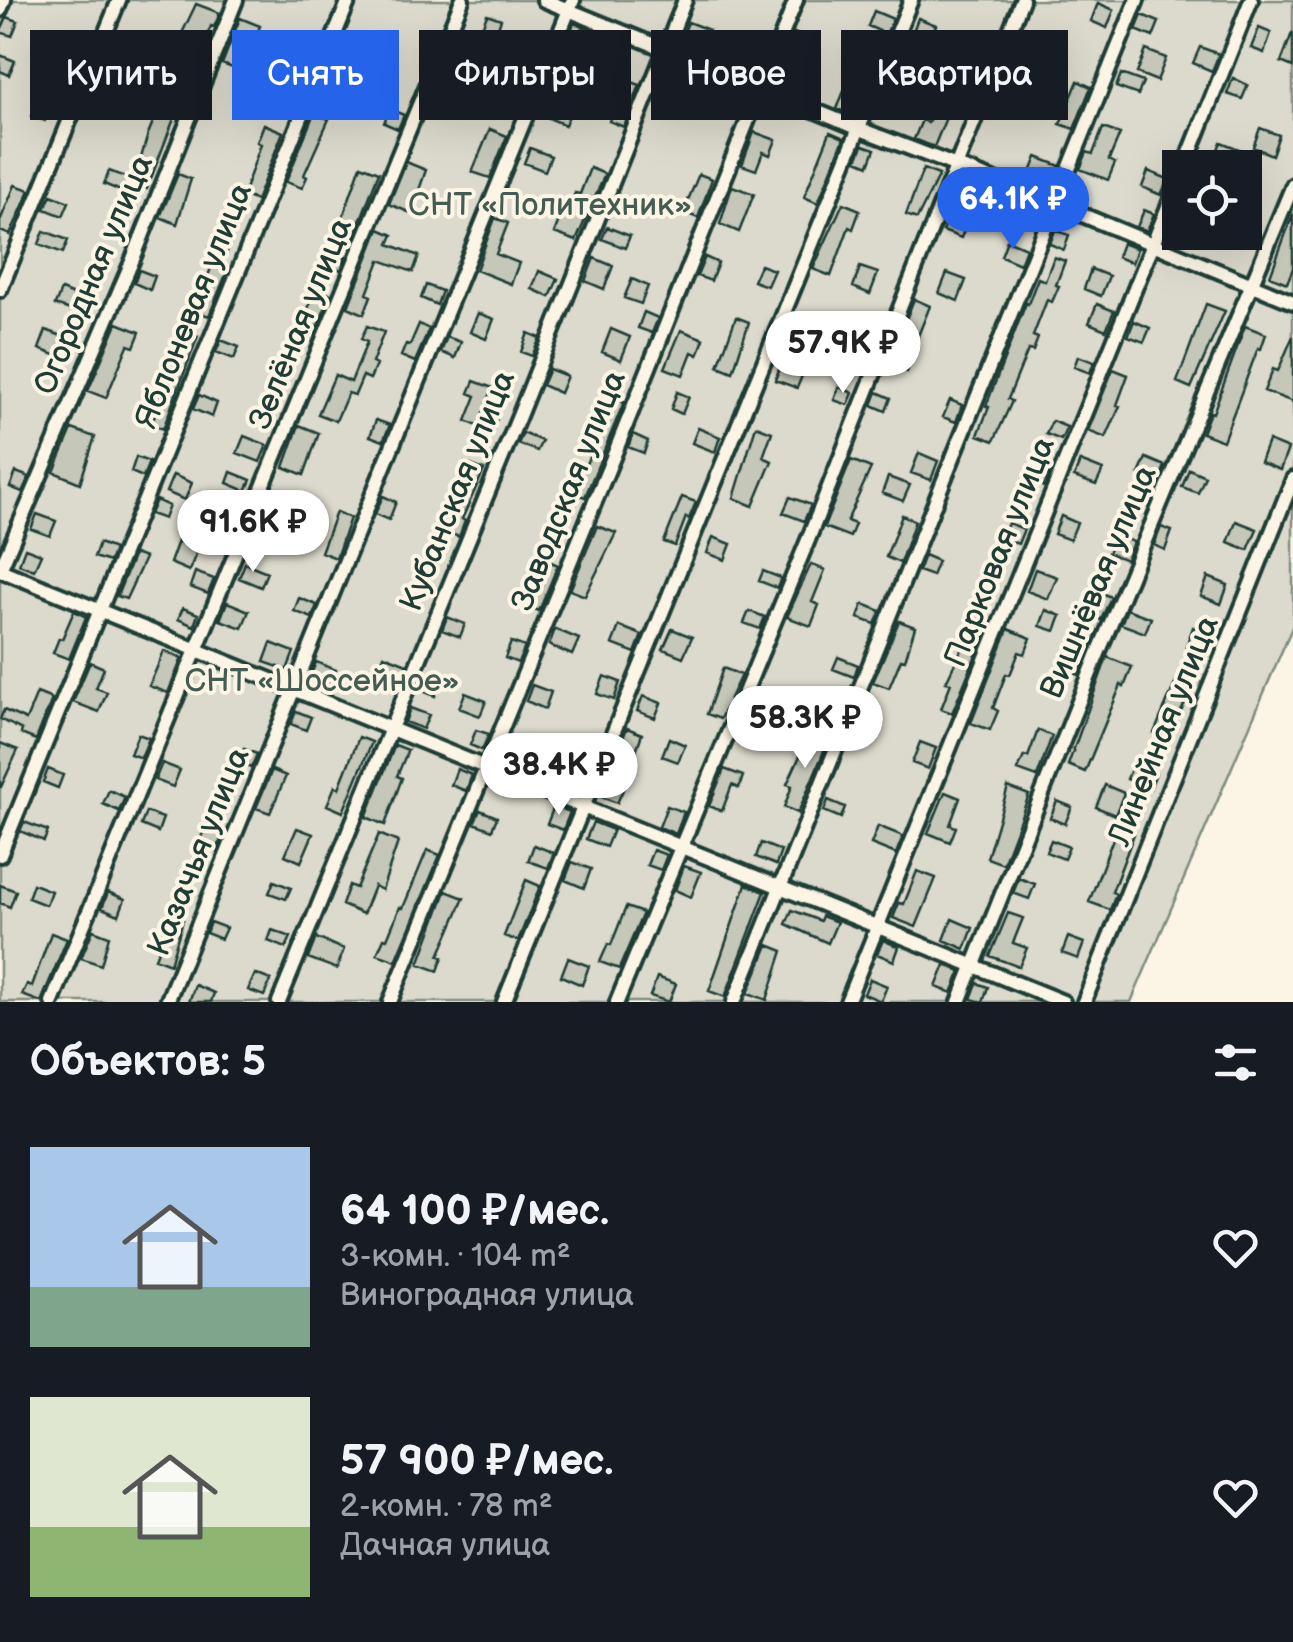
<!DOCTYPE html>
<html lang="ru">
<meta charset="utf-8">
<style>
:root{--surface:#171b24;--page:#20242c;--text:#f1f3f6;--muted:#9ea1a6;--accent:#2563eb}
body{margin:0;font-family:"Balsamiq Sans",sans-serif;background:var(--page);color:var(--text);height:100vh;display:flex;flex-direction:column;font-size:38px;white-space:nowrap}
*{box-sizing:border-box;margin:0}
p{font-size:32px;color:var(--muted)}
.icon{flex:none;width:55px;height:55px;fill:none;stroke:currentColor;stroke-width:2;stroke-linecap:round;stroke-linejoin:round}
.map{position:relative;height:1002px;overflow:hidden}
.sheet{display:flex;flex-direction:column;background:var(--surface);flex:1}
.sheet>*{flex:none}
.guide{position:absolute;left:30px;top:30px;width:1235px;height:90px;display:flex;gap:20px}
.buttons{position:absolute;left:1162px;top:150px;display:grid;gap:20px}
.buttons a{display:grid;place-items:center;width:100px;height:100px;border-radius:0px;background:var(--surface);box-shadow:0 10px 40px #0002;font-size:50px}
.price{position:absolute;translate:-50% -85px;padding:0 22px;border-radius:35px;background:#fff;color:#222;font-size:32px;line-height:65px;filter:drop-shadow(0 2px 5px #0008)}
.price::after{content:'';position:absolute;left:50%;top:60px;width:30px;height:22px;margin-left:-15px;background:inherit;clip-path:polygon(0 0,100% 0,50% 100%)}
.price.selected{background:var(--accent);color:#fff}
ul{padding:0;list-style:none}
li{display:flex;align-items:center;gap:30px;height:250px;padding:0 30px}
li span{display:grid;place-items:center;flex:none;width:280px;height:200px;border-radius:0px;color:#555}
li>.icon{margin-inline-start:auto}
span .icon{width:120px;height:120px;fill:#fffc;stroke-width:1}
li b{font-size:42px}
h2{display:flex;justify-content:space-between;align-items:center;height:120px;padding:0 30px;font-size:42px}
.pill{padding:0 35px;border-radius:0px;background:var(--surface);box-shadow:0 10px 40px #0002;font-size:35px;line-height:90px}
.pill.selected{background:var(--accent);color:#fff}
.map>svg:first-child{display:block}
.green{fill:#dcdacc;stroke:#7e8c80;stroke-width:2.5;fill-rule:evenodd}
.building{fill:#c5c7b9;stroke:#1f3d34;stroke-width:2.5}
.lines{fill:none;stroke-linecap:round;stroke-linejoin:round}
.minor-casing{stroke:#1f3d34;stroke-width:20}
.minor{stroke:#fcf5e5;stroke-width:12}
.labels{text-anchor:middle;dominant-baseline:central;stroke-width:8;stroke-linejoin:round;paint-order:stroke}
.park-label{font-size:32px;fill:#455c52;stroke:#fcf5e5}
.street-label{font-size:32px;fill:#1f3d34;stroke:#fcf5e5}
</style>
<div class="map">
<svg width="1293" height="1002" viewBox="0 0 1293 1002">
<rect width="100%" height="100%" fill="#fcf5e5"/>
<filter id="ink" filterUnits="userSpaceOnUse"><feTurbulence type="fractalNoise" baseFrequency=".01" numOctaves="2"/><feDisplacementMap in="SourceGraphic" scale="20" xChannelSelector="R" yChannelSelector="G"/><feConvolveMatrix kernelMatrix="1 2 1 2 8 2 1 2 1" color-interpolation-filters="sRGB"/></filter>
<g filter="url(#ink)">
<path class="green" d="M0 0H1293V625L1131 1002H0ZM1180 168H1245V232H1180Z"/>
<path class="building" d="M1098 3 1114 10 1107 28 1091 21Z
M196 4 220 13 214 27 211 26 198 57 175 48Z
M874 11 893 19 886 34 868 26Z
M487 14 501 19 496 33 482 27Z
M1142 15 1159 22 1153 37 1136 30Z
M7 17 18 21 12 36 0 32Z
M240 18 260 26 243 72 222 64Z
M918 18 936 25 931 38 913 31Z
M688 22 709 30 704 43 683 35Z
M574 23 586 28 580 44 568 39Z
M426 28 438 33 432 47 420 43Z
M1259 28 1271 33 1264 53 1251 48Z
M794 33 809 39 801 60 786 55Z
M1292 33H1293V67L1281 62Z
M953 40 967 45 960 63 946 58Z
M522 44 539 50 533 66 516 59Z
M748 46 764 53 758 69 741 63Z
M459 47 476 54 468 75 478 79 473 90 448 80Z
M1200 47 1219 54 1212 71 1193 63Z
M1146 50 1166 58 1157 81 1137 73Z
M0 55 15 61 9 75 0 71Z
M563 58 582 66 577 79 558 71Z
M856 60 873 66 853 115 837 109Z
M1121 74 1143 82 1138 95 1116 87Z
M902 76 922 84 913 105 893 97Z
M60 77 74 83 68 97 54 92Z
M1233 78 1248 85 1242 99 1227 94Z
M624 79 640 85 624 127 609 121Z
M664 80 684 87 678 104 657 96Z
M1001 81 1019 88 1014 101 996 93Z
M1078 81 1091 87 1074 129 1060 124Z
M169 84 185 90 147 189 135 185 144 160 141 158 148 134Z
M511 88 523 93 517 110 504 106Z
M940 92 959 99 952 117 947 115 934 147 914 139 922 120 928 123Z
M549 96 573 106 565 125 542 115Z
M37 103 51 108 45 121 32 116Z
M389 109 404 115 398 129 384 123Z
M314 113 329 119 304 175 307 177 302 188 286 182Z
M264 124 283 132 256 201 243 195 261 144 257 142Z
M1103 128 1120 134 1109 160 1115 163 1108 180 1080 169 1087 152 1093 154Z
M1260 128 1279 135 1272 155 1253 147Z
M490 129 507 136 490 178 472 172Z
M754 132 776 140 770 155 763 152 756 170 742 165Z
M830 132 844 138 818 203 804 197Z
M1221 142 1244 151 1237 168 1214 159Z
M863 145 875 149 869 165 857 160Z
M530 148 551 156 545 171 524 163Z
M1037 157 1060 166 1052 184 1030 175Z
M406 162 426 170 411 213 389 204Z
M361 165 379 172 354 237 338 231Z
M590 168 605 174 576 241 554 233 561 215 566 217 575 193 580 194Z
M923 169 939 175 917 219 906 215Z
M109 171 128 178 123 192 104 184Z
M1148 171 1168 179 1161 195 1142 187Z
M178 174 191 179 177 224 160 217Z
M699 174 712 179 698 218 683 212Z
M15 185 30 190 10 235 0 231V221Z
M732 186 754 194 739 232 720 224Z
M959 186 987 196 980 214 972 210 961 238 943 231Z
M51 195 69 202 63 216 45 209Z
M843 203 860 210 853 229 849 227 831 276 813 269Z
M1144 210 1154 214 1147 231 1137 227Z
M1293 214V268L1287 283 1270 276Z
M495 218 508 223 496 254 519 263 511 284 476 270Z
M607 227 630 236 625 248 602 239Z
M379 229 393 235 389 244 419 256 413 272 380 260 367 294 371 296 364 314 348 307Z
M1055 230 1069 235 1064 250 1050 244Z
M44 231 68 240 63 253 39 244Z
M216 233 232 239 220 269 227 272 209 316 195 311 218 249 210 246Z
M1007 240 1026 248 1020 264 1001 256Z
M1122 243 1137 249 1132 263 1117 257Z
M325 248 346 256 341 270 320 261Z
M705 257 718 263 711 281 697 276Z
M1054 257 1065 261 1056 285 1059 286 1052 302 1047 300 1033 336 1038 338 1033 351 1028 350 1008 399 1012 401 994 441 978 435 989 407 986 406 1026 303 1028 304 1038 278 1045 281Z
M594 258 613 266 604 289 585 281Z
M760 265 774 270 767 286 753 281Z
M860 267 878 273 870 294 853 287Z
M1091 269 1109 276 1101 296 1084 289Z
M139 270 155 276 150 290 134 283Z
M539 271 558 279 550 297 532 289Z
M947 273 966 280 958 301 939 293Z
M632 279 648 286 641 304 624 298Z
M426 285 442 291 437 305 421 298Z
M316 289 331 294 318 326 303 321Z
M61 290 76 296 70 310 55 305Z
M914 299 930 306 910 356 913 357 907 372 888 365Z
M1097 304 1114 311 1106 330 1089 323Z
M1206 304 1225 311 1191 388 1177 382Z
M644 312 658 318 652 333 638 328Z
M478 313 494 319 486 339 470 332Z
M736 317 749 322 733 372 718 366Z
M1134 321 1150 328 1144 342 1128 336Z
M117 323 140 332 134 347 128 345 106 398 88 391Z
M419 324 429 329 415 362 401 356 406 344 410 345Z
M367 326 384 332 372 363 376 365 370 379 363 376 355 395 348 393 336 421 318 414 335 375 351 382 367 342 361 339Z
M1245 326 1266 334 1261 349 1258 348 1223 441 1202 433 1210 412 1213 413Z
M611 329 630 337 621 360 602 352Z
M46 330 67 338 60 357 39 349Z
M681 330 704 339 698 355 692 352 683 375 665 368Z
M185 331 198 336 163 429 151 424 162 398 157 396 165 377 169 378Z
M528 333 540 338 532 356 521 352Z
M862 334 873 338 867 354 855 350Z
M1293 336V402L1264 391 1273 369 1278 371Z
M447 337 461 342 455 358 441 352Z
M221 340 239 347 234 359 216 352Z
M1078 356 1094 362 1090 373 1074 367Z
M780 367 802 376 797 388 775 380Z
M549 369 567 376 560 393 542 385Z
M1113 369 1128 375 1117 405 1120 406 1106 438 1088 431Z
M474 381 493 388 483 413 497 418 492 432 466 421 476 396 469 393Z
M839 387 853 393 848 405 834 400Z
M677 392 689 397 682 414 671 409Z
M877 392 891 398 886 411 872 405Z
M604 394 624 402 585 497 568 491 573 477 580 480 597 436 587 432Z
M199 395 217 403 212 417 193 409Z
M950 400 962 405 956 422 943 417Z
M376 420 390 425 383 441 370 436Z
M1052 421 1067 427 1061 440 1046 434Z
M299 425 319 433 304 475 284 467Z
M756 426 772 432 763 457 772 461 753 506 734 498Z
M698 428 720 437 715 452 692 443Z
M72 429 95 437 80 483 54 472Z
M523 433 542 441 537 451 518 444Z
M633 434 648 441 644 453 628 447Z
M244 436 267 445 260 462 237 453Z
M1268 441 1288 449 1280 470 1260 462Z
M919 453 938 461 931 480 911 473Z
M136 457 149 462 143 477 131 472Z
M1146 458 1165 466 1159 481 1139 474Z
M851 460 871 468 847 521 855 524 850 537 824 527Z
M1080 461 1103 470 1096 485 1074 477Z
M465 463 484 470 462 519 465 521 459 537 441 530Z
M1036 469 1049 475 1044 487 1031 481Z
M1189 469 1205 476 1198 493 1182 487Z
M16 472 29 477 22 492 10 487Z
M231 472 251 480 246 491 227 483Z
M173 475 192 483 185 500 166 492Z
M888 477 910 485 903 501 882 493Z
M383 496 396 502 389 520 375 514Z
M682 497 696 502 689 519 686 517 675 546 664 542Z
M790 497 811 505 804 521 783 513Z
M156 500 169 506 164 519 150 514Z
M266 510 290 520 285 532 261 523Z
M336 512 350 518 336 558 321 552Z
M37 514 56 521 50 536 31 529Z
M902 515 915 521 900 563 886 557Z
M1061 516 1077 523 1070 540 1054 534Z
M1236 521 1257 529 1248 550 1228 542Z
M1008 523 1024 529 1018 544 1002 538Z
M217 525 234 531 228 546 211 540Z
M597 526 616 533 585 596 570 590Z
M1161 527 1172 531 1165 550 1154 545Z
M1116 535 1133 542 1126 560 1108 553Z
M713 537 731 544 725 560 707 553Z
M178 541 198 549 189 571 170 563Z
M99 543 114 549 109 562 94 557Z
M25 548 41 554 34 570 19 564Z
M134 554 145 558 126 599 117 596Z
M924 555 938 561 932 576 918 571Z
M544 559 558 565 539 611 526 606Z
M245 563 267 572 261 587 239 578Z
M811 564 825 570 812 602 819 605 811 626 787 617Z
M1035 569 1057 577 1048 599 1027 591Z
M763 571 781 578 777 588 759 581Z
M195 572 214 579 208 594 190 587Z
M1208 577 1228 585 1221 604 1201 596Z
M1101 593 1111 597 1101 620 1092 616Z
M299 598 317 605 312 618 294 611Z
M227 602 249 611 242 628 220 620Z
M863 604 881 611 875 624 858 618Z
M183 608 198 614 194 626 178 619Z
M1127 609 1151 618 1145 633 1121 624Z
M1046 610 1061 616 1055 631 1040 626Z
M74 611 86 617 69 659 53 653 59 638 62 639Z
M749 611 765 617 760 629 744 623Z
M977 616 990 621 952 713 941 709 951 683 946 682Z
M447 617 465 624 460 637 442 630Z
M899 621 915 627 905 660 901 659 889 688 873 682Z
M619 626 642 635 635 653 612 644Z
M1193 627 1212 634 1205 654 1186 647Z
M555 629 579 639 572 655 549 645Z
M672 629 692 637 683 657 663 649Z
M1008 629 1031 638 1025 654 1019 652 1010 675 1006 674 993 708 998 711 990 730 971 723Z
M511 642 525 647 518 663 505 658Z
M271 643 294 652 287 670 264 662Z
M164 651 182 658 168 693 149 686Z
M1068 654 1085 660 1079 675 1063 669Z
M384 655 407 664 401 679 379 670Z
M838 657 858 665 854 677 833 669Z
M1107 657 1132 667 1124 687 1121 685 1085 772 1068 765Z
M90 662 104 668 96 688 107 692 99 712 73 702Z
M316 662 336 670 330 685 310 677Z
M723 668 741 675 720 719 707 714Z
M424 674 441 680 435 696 418 689Z
M604 676 620 682 614 700 597 694Z
M1176 681 1192 687 1169 739 1154 733Z
M532 685 551 692 545 709 526 701Z
M37 693 52 699 36 740 21 734 22 730 0 719 4 710 26 720Z
M465 693 486 701 480 716 459 708Z
M643 696 661 703 655 718 637 711Z
M805 701 826 709 818 729 797 721Z
M410 708 429 715 423 729 405 722Z
M296 711 311 717 306 730 291 724Z
M748 711 762 716 756 732 742 726Z
M859 717 882 726 877 738 855 729Z
M627 728 642 734 632 762 635 763 617 803 599 796Z
M476 730 489 734 482 750 470 745Z
M1038 730 1052 736 1037 777 1018 770 1024 756 1028 757Z
M811 732 829 739 798 813 784 807 792 786 787 784Z
M138 734 149 738 141 758 130 754Z
M359 737 372 742 343 812 327 805 335 786 339 788Z
M669 738 685 745 678 762 662 756Z
M508 741 535 752 527 772 500 762Z
M920 742 936 748 928 769 912 763Z
M0 743 18 750 1 787H0Z
M395 745 408 750 397 776 402 778 385 825 366 817Z
M244 749 257 754 251 768 239 763Z
M569 762 586 769 581 786 562 778Z
M162 763 180 770 173 787 155 780Z
M1133 764 1156 773 1150 789 1127 779Z
M48 769 63 775 58 788 43 782Z
M457 769 472 775 466 791 451 785Z
M724 769 743 776 739 788 732 785 722 811 709 806Z
M272 770 286 776 270 813 256 808Z
M1105 785 1124 793 1115 815 1096 807Z
M1008 787 1029 795 1003 864 987 858Z
M109 790 125 797 119 811 103 804Z
M945 792 960 798 950 825 956 827 950 842 928 833Z
M828 800 845 807 841 818 824 811Z
M1057 801 1072 807 1065 824 1050 818Z
M554 806 570 812 563 830 547 824Z
M667 806 684 812 676 834 659 827Z
M480 810 497 817 492 830 474 823Z
M146 812 163 818 158 832 141 825Z
M24 822 48 831 44 841 20 831Z
M593 822 613 830 606 847 586 839Z
M878 826 903 836 896 854 871 844Z
M205 827 223 834 217 850 199 843Z
M297 828 313 834 301 862 285 855Z
M1117 828 1134 834 1112 892 1116 894 1110 910 1089 902Z
M379 834 398 842 382 890 374 886 363 914 342 905 349 885 356 888Z
M1051 840 1069 847 1064 859 1046 852Z
M761 843 781 851 776 865 756 857Z
M534 845 554 853 548 868 528 861Z
M427 850 440 855 396 961 377 954 384 938 387 939 400 907 403 908Z
M653 850 667 855 661 870 647 865Z
M572 862 591 869 584 888 565 880Z
M684 866 701 872 691 897 675 890Z
M917 871 936 878 916 927 893 918 899 903 904 904Z
M1019 878 1035 884 1029 899 1013 893Z
M526 880 540 886 518 941 504 936Z
M274 881 291 888 286 899 269 893Z
M33 884 51 891 46 905 28 898Z
M746 884 765 892 725 997 709 991Z
M0 885 16 891 10 907 0 903Z
M446 891 464 898 439 956 443 957 438 971 419 964Z
M108 892 125 899 119 915 102 908Z
M626 907 643 913 619 969 600 962 608 944 611 945Z
M792 910 820 921 822 916 837 922 828 943 786 924Z
M1008 913 1023 918 1013 943 1027 948 1019 967 990 956Z
M167 914 183 920 170 964 155 958 164 935 159 934Z
M952 919 973 928 965 949 944 940Z
M210 922 226 928 221 939 206 933Z
M93 930 109 936 101 965 81 958Z
M272 930 291 937 286 948 268 941Z
M51 933 67 939 41 1002 22 995 27 984 32 986Z
M1068 937 1084 943 1078 959 1062 953Z
M316 938 344 949 337 969 308 958Z
M883 940 899 947 894 961 877 954Z
M768 945 783 951 767 1000 748 993Z
M568 958 589 966 582 985 561 976Z
M945 965 961 971 952 993 936 987Z
M255 974 271 980 264 996 248 990Z
M657 977 676 984 669 1002 650 996Z
M870 979 887 986 881 1001 864 994Z
M977 983 988 987 983 1002 971 999Z
M195 985 214 993 211 1002H189Z"/>
<g class="lines">
<g class="minor-casing">
<path id="minor" d="M544 0 860 129 1056 204 1293 302
M0 10 4 0
M1184 168 1251 0
M0 290 119 0
M0 570 1063 1002
M0 570 133 259 236 0
M0 855 349 0
M52 1002 462 0
M167 1002 573 0
M279 1002 519 416 685 0
M390 1002 614 455 796 0
M504 1002 911 0
M617 1002 808 540 1022 0
M734 1002 1137 0
M847 1002 1180 177
M959 1002 1097 656 1293 185
M1084 1002 1293 479"/>
</g>
<use href="#minor" class="minor"/>
</g>
</g>
<g class="labels">
<g class="park-label">
<text x="550" y="205">СНТ «Политехник»</text>
<text x="322" y="681">СНТ «Шоссейное»</text>
</g>
<g class="street-label">
<text transform="translate(94 275) rotate(-67)">Огородная улица</text>
<text transform="translate(194 306) rotate(-68)">Яблоневая улица</text>
<text transform="translate(301 324) rotate(-68)">Зелёная улица</text>
<text transform="translate(458 491) rotate(-68)">Кубанская улица</text>
<text transform="translate(569 491) rotate(-68)">Заводская улица</text>
<text transform="translate(1000 552) rotate(-68)">Парковая улица</text>
<text transform="translate(1099 582) rotate(-67)">Вишнёвая улица</text>
<text transform="translate(1164 731) rotate(-68)">Линейная улица</text>
<text transform="translate(199 852) rotate(-68)">Казачья улица</text>
</g>
</g>
</svg>
<div class="buttons">
<a><svg class="icon" aria-label="locate" viewBox="0 0 24 24"><circle cx="12" cy="12" r="6"/><path d="M12 2v4M12 18v4M2 12h4M18 12h4"/></svg></a>
</div>
<b class="price selected" style="left:1013px;top:252px">64.1K ₽</b>
<b class="price" style="left:843px;top:396px">57.9K ₽</b>
<b class="price" style="left:253px;top:575px">91.6K ₽</b>
<b class="price" style="left:805px;top:771px">58.3K ₽</b>
<b class="price" style="left:559px;top:818px">38.4K ₽</b>
<div class="guide">
<a class="pill">Купить</a>
<a class="pill selected">Снять</a>
<a class="pill">Фильтры</a>
<a class="pill">Новое</a>
<a class="pill">Квартира</a>
</div>
</div>
<section class="sheet">
<h2>Объектов: 5<svg class="icon" aria-label="filters" viewBox="0 0 24 24"><path d="M4 7h16M4 17h16"/><circle cx="9" cy="7" r="2"/><circle cx="15" cy="17" r="2"/></svg></h2>
<ul>
<li><span style="background:linear-gradient(#a9c7e8 70%,#7fa58c 0)"><svg class="icon" aria-label="home" viewBox="0 0 24 24"><path d="M3 11l9-7 9 7M6 9v11h12V9"/></svg></span><div><b>64 100 ₽/мес.</b><p>3-комн. · 104 m²</p><p>Виноградная улица</p></div><svg class="icon" aria-label="heart" viewBox="0 0 24 24"><path d="M12 20l-8-8c-3-5 5-10 8-4 3-6 11-1 8 4z"/></svg></li>
<li><span style="background:linear-gradient(#dfe7d0 65%,#8fb573 0)"><svg class="icon" aria-label="home" viewBox="0 0 24 24"><path d="M3 11l9-7 9 7M6 9v11h12V9"/></svg></span><div><b>57 900 ₽/мес.</b><p>2-комн. · 78 m²</p><p>Дачная улица</p></div><svg class="icon" aria-label="heart" viewBox="0 0 24 24"><path d="M12 20l-8-8c-3-5 5-10 8-4 3-6 11-1 8 4z"/></svg></li>
</ul>
</section>
